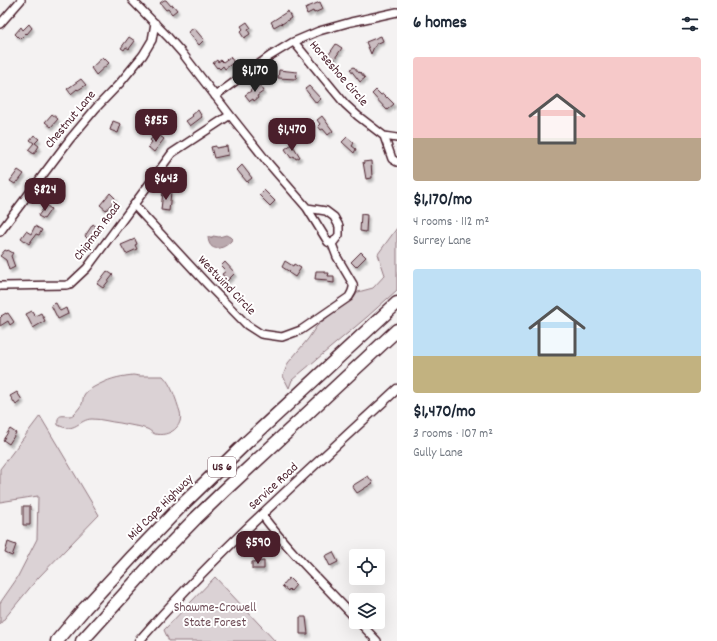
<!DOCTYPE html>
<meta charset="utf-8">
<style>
:root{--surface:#fff;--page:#f6f6f7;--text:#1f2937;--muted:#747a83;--accent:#4a1f2b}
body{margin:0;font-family:Dekko,sans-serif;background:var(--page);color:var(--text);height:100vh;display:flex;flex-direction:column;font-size:15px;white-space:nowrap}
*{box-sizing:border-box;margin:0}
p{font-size:13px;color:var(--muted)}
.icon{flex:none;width:22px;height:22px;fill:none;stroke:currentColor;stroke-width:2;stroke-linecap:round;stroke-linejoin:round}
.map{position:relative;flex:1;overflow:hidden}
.details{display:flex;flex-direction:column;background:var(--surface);width:320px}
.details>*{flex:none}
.controls{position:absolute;left:349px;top:549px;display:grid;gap:8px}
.controls a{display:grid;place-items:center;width:36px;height:36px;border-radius:4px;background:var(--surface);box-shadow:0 4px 16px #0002;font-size:20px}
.price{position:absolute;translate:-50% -34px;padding:0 9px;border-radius:8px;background:var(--accent);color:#fff;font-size:13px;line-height:26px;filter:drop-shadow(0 1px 2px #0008)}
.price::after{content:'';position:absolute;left:50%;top:24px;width:12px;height:9px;margin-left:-6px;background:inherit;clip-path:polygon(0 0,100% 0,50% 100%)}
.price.selected{background:#222;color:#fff}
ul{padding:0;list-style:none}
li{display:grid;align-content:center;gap:8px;height:212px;padding:0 16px}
li span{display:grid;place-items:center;height:124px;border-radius:4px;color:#555}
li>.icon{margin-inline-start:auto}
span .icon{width:72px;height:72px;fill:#fffc;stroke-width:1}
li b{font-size:17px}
h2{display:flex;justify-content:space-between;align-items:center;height:48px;padding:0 16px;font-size:17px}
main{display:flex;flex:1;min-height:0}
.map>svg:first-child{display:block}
.green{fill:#dbd2d5;stroke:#927880}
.water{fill:#baa9ae;stroke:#8d727a}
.building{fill:#cabdc1;stroke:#4a1f2b;filter:url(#shadow)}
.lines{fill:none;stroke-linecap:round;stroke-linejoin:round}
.minor-casing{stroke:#4a1f2b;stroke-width:10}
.tertiary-casing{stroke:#4a1f2b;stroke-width:11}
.motorway-casing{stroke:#4a1f2b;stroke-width:15}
.minor{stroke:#fff;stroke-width:7}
.tertiary{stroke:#fff;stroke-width:8}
.motorway{stroke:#fff;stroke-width:12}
.labels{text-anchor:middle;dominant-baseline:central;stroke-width:4;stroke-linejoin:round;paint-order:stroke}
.shield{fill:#fff;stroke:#80626b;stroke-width:1}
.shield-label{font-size:12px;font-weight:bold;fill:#4a1f2b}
.street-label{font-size:13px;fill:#4a1f2b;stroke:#fff}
.park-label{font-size:13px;fill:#6e4c56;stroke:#fff}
</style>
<main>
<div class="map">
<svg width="397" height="641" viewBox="0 0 397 641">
<defs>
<filter id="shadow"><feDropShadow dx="2" dy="3" stdDeviation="1" flood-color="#0004"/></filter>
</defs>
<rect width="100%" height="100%" fill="#f4f2f2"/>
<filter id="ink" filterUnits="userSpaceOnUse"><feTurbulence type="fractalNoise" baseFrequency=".025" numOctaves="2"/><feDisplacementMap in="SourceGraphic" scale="8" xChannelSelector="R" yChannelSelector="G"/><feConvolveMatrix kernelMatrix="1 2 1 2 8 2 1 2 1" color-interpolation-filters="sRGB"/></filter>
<g filter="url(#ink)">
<path class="green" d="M397 228V290L367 317 292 380 289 388 283 376 288 363 308 339 316 327 319 324 339 308 353 299 358 292 373 288 385 275 378 254Z
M133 375 140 376H163C172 385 176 400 180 412 184 427 169 437 155 434 152 433 150 430 147 429 143 428 139 426 135 426 130 425 125 424 120 423 110 422 102 419 92 419 79 419 75 434 58 425 56 409 68 420 74 414 77 411 80 407 82 404 83 401 83 397 84 395 86 391 91 389 94 387 109 379 116 377 133 375Z
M40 416 99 515 38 578 0 624V603L16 580 37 539 38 496 0 502V469Z
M215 577 275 641H169L164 630Z"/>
<path class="water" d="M226 235 230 237 232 239 231 241C223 250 209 253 208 237L209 236 211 239 213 236 219 237Z"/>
<path class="building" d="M164 0H166L171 6 173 5 177 10 172 14 168 9 166 10 160 3Z
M320 2 323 9 314 13 313 11 307 14 305 8Z
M288 11 291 18 282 24 281 23 274 27 271 22Z
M247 22 251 28 248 30 250 34 244 38 240 32 243 29 241 26Z
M29 24 32 28 27 34 26 33 20 39 15 34 21 27 23 30Z
M194 28 204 40 199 45 188 32Z
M381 36 383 41 376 44V46L374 47 371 54 366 42Z
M129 37 135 41 129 49 126 47 124 50 121 48Z
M336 44 342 48 333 61 327 57Z
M103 57 109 63 96 75 91 68Z
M230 57 234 62 225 69 223 66 220 69 218 67 217 68 213 63 217 60 218 62 221 60 223 62Z
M354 67 359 73 360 72 365 78 360 82 350 69Z
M279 70 297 72 296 79 278 78Z
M81 79 86 85 78 90 77 89 71 94 67 89Z
M260 85 264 91 257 96 258 98 254 101 253 99 250 101 245 95 251 91 250 90 255 87V88Z
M309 86 321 99 316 103 305 89Z
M376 90 381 95 383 94 387 98V97L394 104 387 110 372 94Z
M198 110 202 117 190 126 186 121 193 116 192 115Z
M52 114 58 119 51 127 45 122Z
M322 116 333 131 328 135 323 129 321 130 318 126 320 124 317 120Z
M113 121 121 124 118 133 110 130Z
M34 135 39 139 35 143 39 146 34 154 28 150 34 143 30 140Z
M159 135 164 139 154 152 148 147 152 142 150 140 153 137 155 139Z
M347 137 354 143 352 146 356 149 354 153 342 142Z
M292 144 300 157 296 159 294 156 291 158 285 149Z
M216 146V148L227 146 228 155 214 158 211 147Z
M371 161 372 178 366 179 363 162Z
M242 165 252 178 247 182 237 170Z
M18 170 24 174 18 182 17 181 15 184 10 181Z
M264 190 275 201 270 206 259 195Z
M163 191 171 192 169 211 161 210Z
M110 193 115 198 113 200 114 201 106 210 100 205Z
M46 205 51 209 44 219 38 216Z
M361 214 367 215 366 232 360 231Z
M93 224 98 228 90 241 85 236Z
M35 226 42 230 39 235 36 234 29 244 21 238 26 231 31 234Z
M135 239 137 244 135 245 137 249 126 254 121 245Z
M5 250 7 251 8 250 13 253 11 256 15 267 9 270 6 260 0 256Z
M361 252 366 257 356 267 351 262Z
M285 261 293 266 294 264 301 268 295 277 289 273 290 272 282 267Z
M225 262 235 273 227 281 222 274 226 271 221 266Z
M107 271 113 275 103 288 97 284Z
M316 271H324V273H329L328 276H334V283L327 282 328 280 315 279Z
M56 303 60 311 66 308 68 314 58 319 51 305Z
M32 311 35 316 41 313 45 321 33 328 26 314Z
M6 313V314L8 313 14 322 10 325 8 321 0 326V318L2 316H1Z
M17 392 22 400 16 405 10 396Z
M10 429 16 433 9 444 3 440Z
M368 476 373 483 357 493 352 486Z
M23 506H30V525H23Z
M8 542 16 545 12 556 5 553Z
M333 552 338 562 330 566 325 556Z
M264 561V569H252V562Z
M289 578 296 585 291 591 289 589 288 591 282 586Z
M300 617H306L308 634H300Z"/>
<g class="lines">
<g class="minor-casing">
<path id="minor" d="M132 0 168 37 183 54 230 115 269 164 307 208 326 211 334 217 339 226V235L332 244 328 242 307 208
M0 24 21 0
M294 42 345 104 358 116 384 136
M215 96 270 56 293 42 319 31 351 22 397 12
M397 138 384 136 391 156 392 159 397 162
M134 205 208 285 247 325 261 334 282 337 301 330 349 297C352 292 354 289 353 284L337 257 332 244
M0 232 70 139 96 108 120 83 143 55 152 40 155 23
M0 286H3L66 285 70 284 87 268 172 153 230 115
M262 515C290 552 324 585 356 619
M359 622 377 641"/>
</g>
<g class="tertiary-casing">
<path id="tertiary" d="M139 641C218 550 309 471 397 389"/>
</g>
<g class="motorway-casing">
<path id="motorway" d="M57 641 85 608 132 557 182 505 248 441 397 303
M82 641 156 559 196 518 224 491 397 330"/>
</g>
<use href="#minor" class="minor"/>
<use href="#tertiary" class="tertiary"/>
<use href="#motorway" class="motorway"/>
</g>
</g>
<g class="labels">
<rect class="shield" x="208" y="457" width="28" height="20" rx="3"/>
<g class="shield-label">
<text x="222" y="467">US 6</text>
</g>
<g class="street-label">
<text transform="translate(338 74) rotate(49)">Horseshoe Circle</text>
<text transform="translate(71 120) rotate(-50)">Chestnut Lane</text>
<text transform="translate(98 232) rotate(-53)">Chipman Road</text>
<text transform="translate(226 286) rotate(46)">Westwind Circle</text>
<text transform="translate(274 487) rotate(-43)">Service Road</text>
<text transform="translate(161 508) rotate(-45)">Mid Cape Highway</text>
</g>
<g class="park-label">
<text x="215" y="608">Shawme-Crowell<tspan x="215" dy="15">State Forest</tspan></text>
</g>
</g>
</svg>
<div class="controls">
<a><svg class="icon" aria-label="locate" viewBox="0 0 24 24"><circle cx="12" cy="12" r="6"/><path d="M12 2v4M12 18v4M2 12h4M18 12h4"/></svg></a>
<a><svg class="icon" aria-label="layers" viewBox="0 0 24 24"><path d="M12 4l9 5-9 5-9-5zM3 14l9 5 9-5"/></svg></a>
</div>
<b class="price selected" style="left:255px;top:93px">$1,170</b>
<b class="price" style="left:156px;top:143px">$855</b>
<b class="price" style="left:292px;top:152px">$1,470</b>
<b class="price" style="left:166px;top:201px">$643</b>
<b class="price" style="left:45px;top:212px">$824</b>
<b class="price" style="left:258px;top:565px">$590</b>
</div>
<section class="details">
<h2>6 homes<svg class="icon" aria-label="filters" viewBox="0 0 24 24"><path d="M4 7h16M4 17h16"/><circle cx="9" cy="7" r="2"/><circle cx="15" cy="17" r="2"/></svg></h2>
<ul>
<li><span style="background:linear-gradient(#f6c9c9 65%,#b9a48a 0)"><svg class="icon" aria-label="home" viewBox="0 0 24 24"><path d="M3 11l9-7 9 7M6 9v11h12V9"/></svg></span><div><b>$1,170/mo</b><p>4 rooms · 112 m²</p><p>Surrey Lane</p></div></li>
<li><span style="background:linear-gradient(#bfe0f5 70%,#c2b280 0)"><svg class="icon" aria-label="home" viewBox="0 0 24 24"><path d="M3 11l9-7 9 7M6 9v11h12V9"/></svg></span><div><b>$1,470/mo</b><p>3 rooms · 107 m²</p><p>Gully Lane</p></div></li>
</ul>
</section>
</main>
